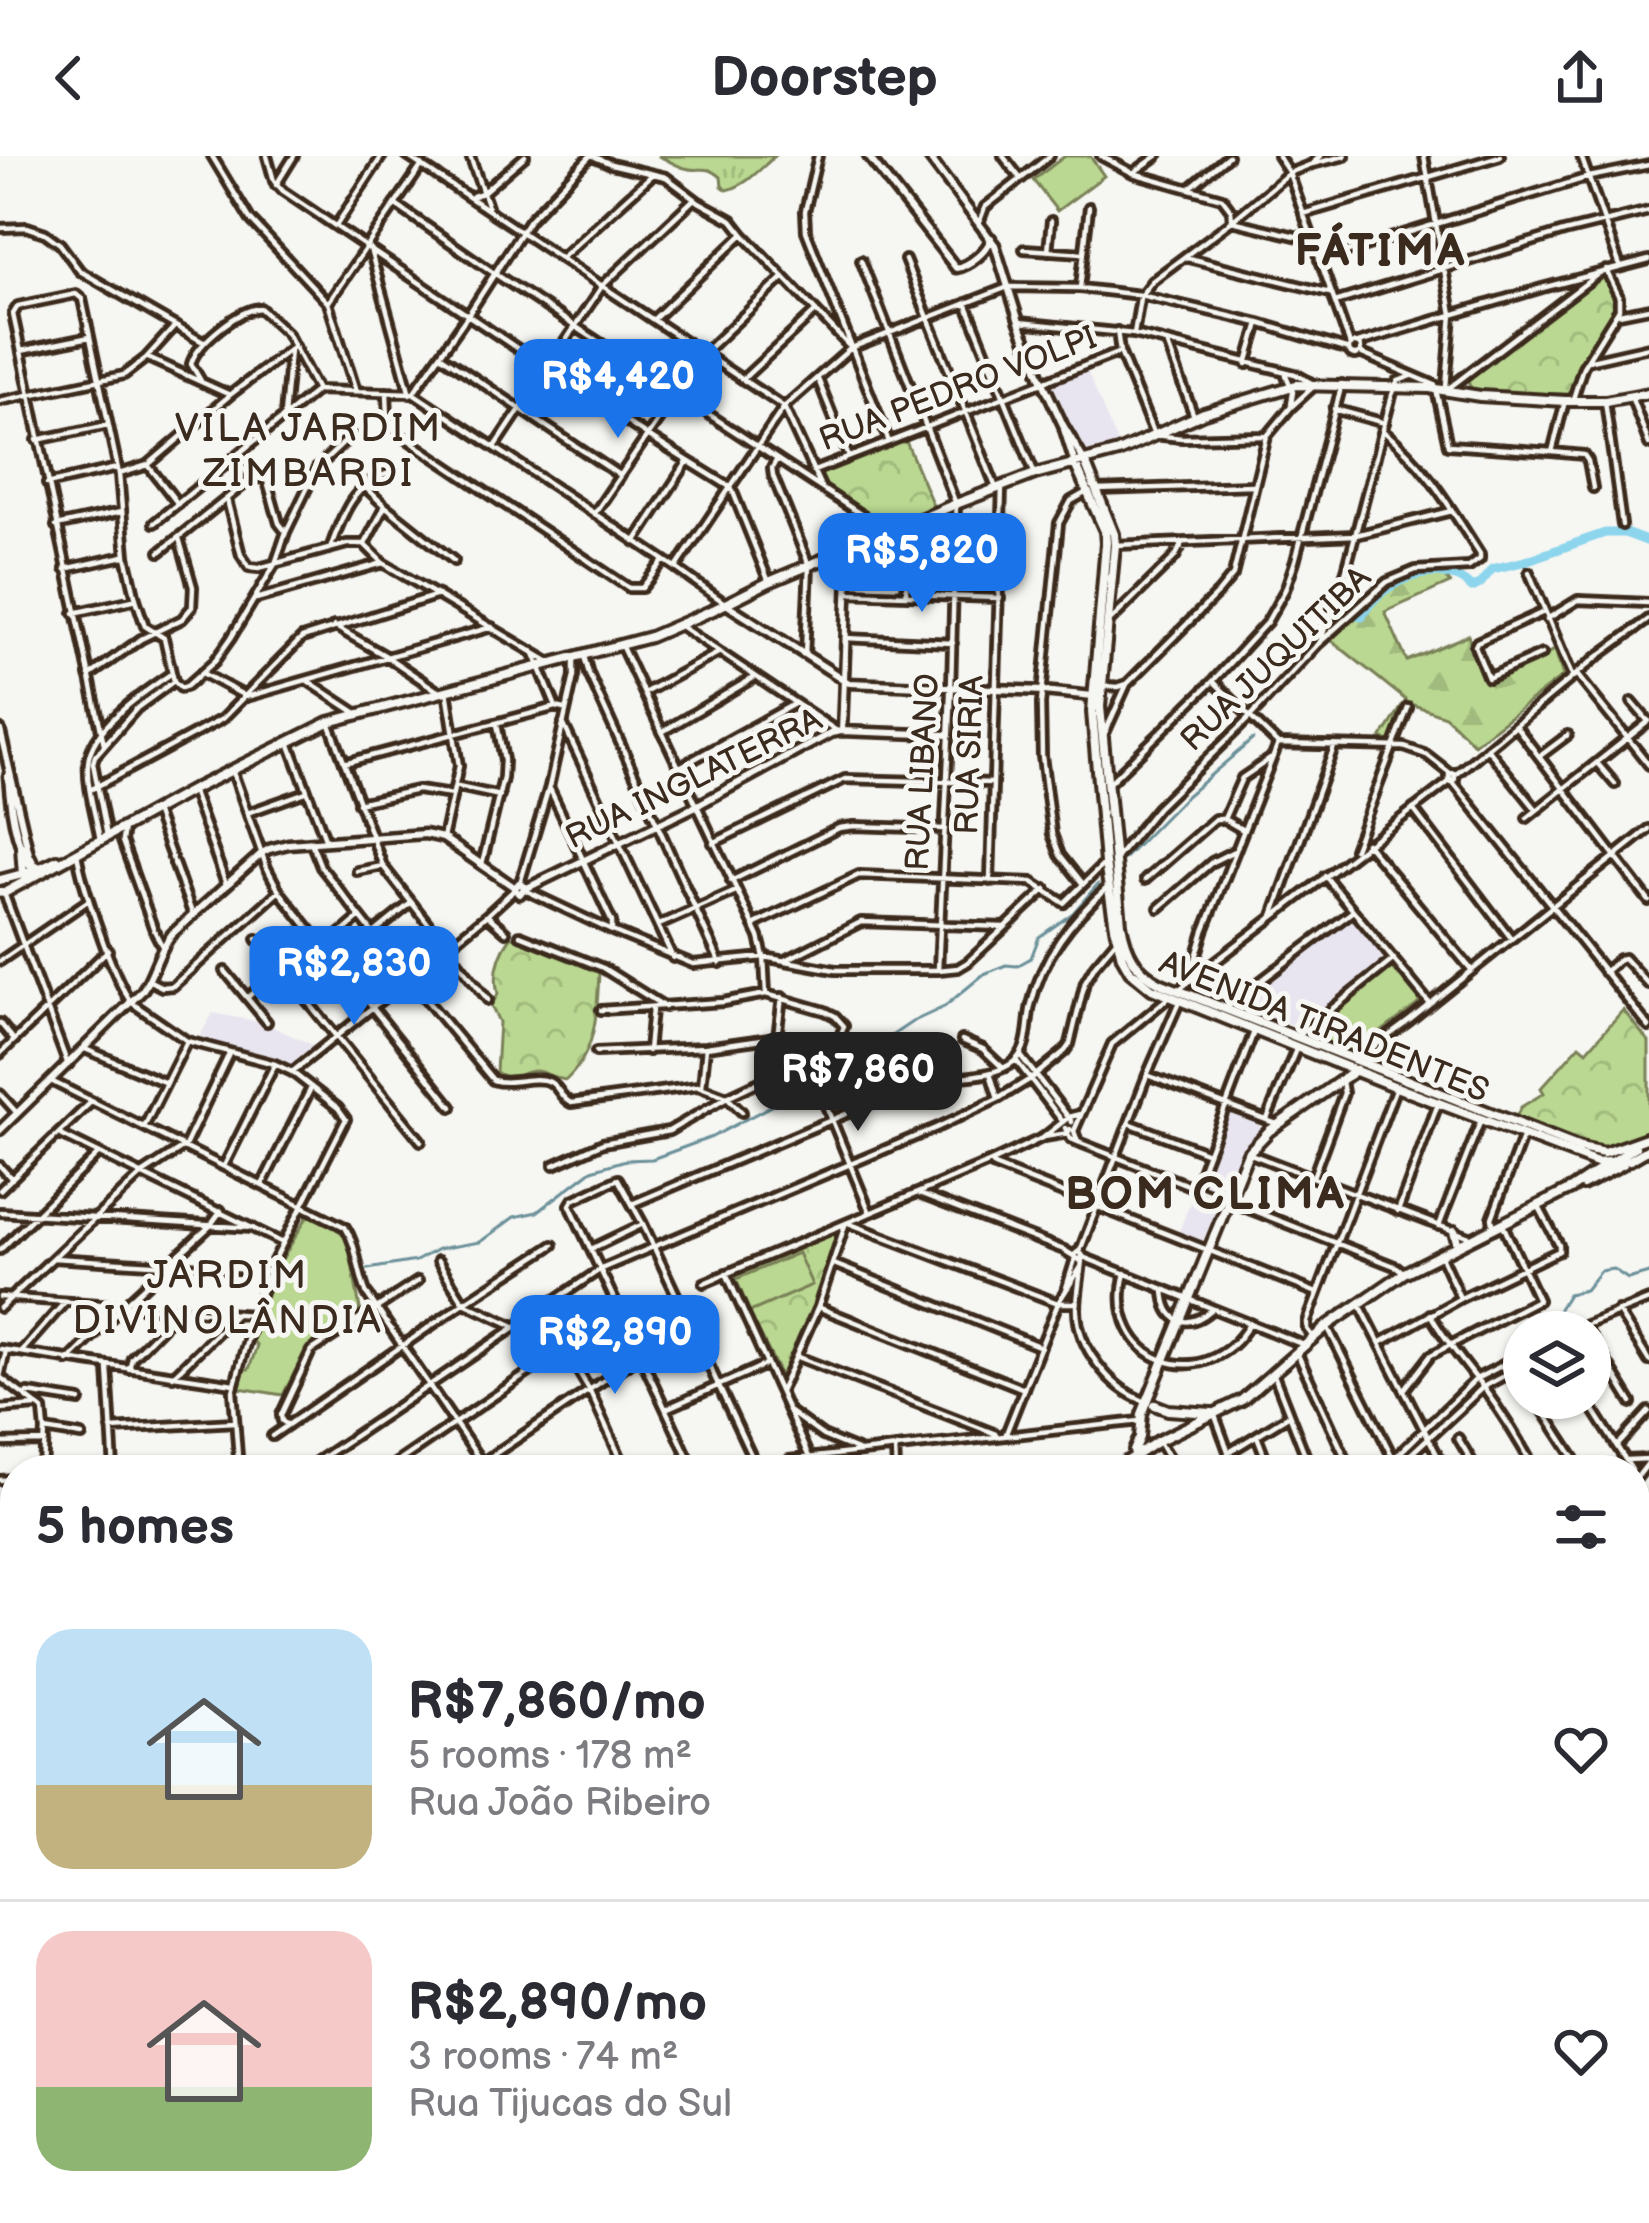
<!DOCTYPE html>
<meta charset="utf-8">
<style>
:root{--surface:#fff;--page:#f2f2f3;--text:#2b2b33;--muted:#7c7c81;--line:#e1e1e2;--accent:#1a73e8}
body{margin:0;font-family:"Balsamiq Sans",sans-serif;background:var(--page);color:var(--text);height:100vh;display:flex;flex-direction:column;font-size:45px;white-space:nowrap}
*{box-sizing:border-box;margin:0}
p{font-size:39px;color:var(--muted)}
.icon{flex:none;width:66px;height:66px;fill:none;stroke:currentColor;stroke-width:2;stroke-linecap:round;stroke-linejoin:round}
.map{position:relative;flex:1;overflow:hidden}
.side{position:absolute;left:0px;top:1299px;width:1650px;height:768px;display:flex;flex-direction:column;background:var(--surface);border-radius:48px 48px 0 0;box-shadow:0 3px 9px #0004}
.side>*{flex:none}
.fabs{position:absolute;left:1503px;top:1155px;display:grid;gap:24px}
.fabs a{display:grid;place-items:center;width:108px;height:108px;border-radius:50%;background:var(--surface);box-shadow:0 3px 9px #0004;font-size:60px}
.price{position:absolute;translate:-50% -102px;padding:0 27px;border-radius:24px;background:var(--accent);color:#fff;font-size:39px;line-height:78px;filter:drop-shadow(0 3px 6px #0008)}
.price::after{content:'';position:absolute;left:50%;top:72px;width:36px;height:27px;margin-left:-18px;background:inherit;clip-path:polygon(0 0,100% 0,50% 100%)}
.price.on{background:#222;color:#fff}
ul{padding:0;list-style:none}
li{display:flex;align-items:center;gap:36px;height:300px;padding:0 36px}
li+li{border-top:3px solid var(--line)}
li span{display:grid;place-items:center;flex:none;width:336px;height:240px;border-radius:36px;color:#555}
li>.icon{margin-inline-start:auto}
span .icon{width:144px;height:144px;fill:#fffc;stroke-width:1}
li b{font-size:51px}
h2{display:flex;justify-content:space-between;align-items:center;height:144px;padding:0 36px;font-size:51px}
header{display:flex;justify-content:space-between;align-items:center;height:156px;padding:0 36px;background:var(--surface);font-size:54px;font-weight:700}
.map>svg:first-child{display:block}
.built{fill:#e9e5f0}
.grass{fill:url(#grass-tufts);stroke:#7a8158;stroke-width:3}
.forest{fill:url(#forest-firs);stroke:#7a8158;stroke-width:3}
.park{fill:url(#park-crowns);stroke:#7a8158;stroke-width:3}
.pitch{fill:#bad891;stroke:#7a8158;stroke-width:3}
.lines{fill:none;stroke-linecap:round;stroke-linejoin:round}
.stream{stroke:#6c919a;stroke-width:3}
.river{stroke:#8cd5ed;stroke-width:9}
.minor-casing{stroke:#3b2a1e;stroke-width:14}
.tertiary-casing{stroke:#3b2a1e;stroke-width:15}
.secondary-casing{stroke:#3b2a1e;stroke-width:16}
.minor{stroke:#f6f6f2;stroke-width:4.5}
.tertiary{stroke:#f6f6f2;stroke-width:6}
.secondary{stroke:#f6f6f2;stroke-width:8}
.labels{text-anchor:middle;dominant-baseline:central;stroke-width:10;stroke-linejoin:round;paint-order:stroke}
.street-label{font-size:33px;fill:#3b2a1e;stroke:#f6f6f2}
.quarter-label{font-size:39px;letter-spacing:3px;fill:#3b2a1e;stroke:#f6f6f2}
.district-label{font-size:45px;font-weight:bold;letter-spacing:3px;fill:#3b2a1e;stroke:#f6f6f2}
</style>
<header><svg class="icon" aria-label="back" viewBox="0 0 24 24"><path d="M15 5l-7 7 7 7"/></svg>Doorstep<svg class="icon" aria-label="share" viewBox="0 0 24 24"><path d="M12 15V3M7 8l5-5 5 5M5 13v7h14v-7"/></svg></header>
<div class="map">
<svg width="1649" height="2067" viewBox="0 0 1649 2067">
<defs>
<pattern id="grass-tufts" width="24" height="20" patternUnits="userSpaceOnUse" patternTransform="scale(3)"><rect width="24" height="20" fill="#bad891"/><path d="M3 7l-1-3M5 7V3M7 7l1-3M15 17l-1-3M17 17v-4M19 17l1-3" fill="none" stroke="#a1ba7d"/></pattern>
<pattern id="forest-firs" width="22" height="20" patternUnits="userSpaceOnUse" patternTransform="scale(3)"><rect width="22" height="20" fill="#bad891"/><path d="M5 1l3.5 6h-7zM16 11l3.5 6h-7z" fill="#a1ba7d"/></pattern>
<pattern id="park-crowns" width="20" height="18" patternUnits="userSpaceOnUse" patternTransform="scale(3)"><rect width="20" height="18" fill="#bad891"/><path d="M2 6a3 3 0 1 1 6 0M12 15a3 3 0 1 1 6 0" fill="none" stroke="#a1ba7d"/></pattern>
</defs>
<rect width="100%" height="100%" fill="#f6f6f2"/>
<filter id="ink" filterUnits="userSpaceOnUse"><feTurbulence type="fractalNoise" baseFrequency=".00833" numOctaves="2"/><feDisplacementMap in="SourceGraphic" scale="24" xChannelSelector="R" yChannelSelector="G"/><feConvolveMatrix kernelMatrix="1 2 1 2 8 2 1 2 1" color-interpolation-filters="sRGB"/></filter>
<g filter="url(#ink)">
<path class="built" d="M1086 212 1118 289 1085 297 1079 290 1082 287 1071 272 1052 226Z
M1355 757 1390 802 1304 873 1235 848Z
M213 857 264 867 317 891 295 909 199 881Z
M1231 955 1257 965 1261 972 1239 1000 1221 1039 1205 1033 1201 1023 1227 958Z
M1194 1036 1219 1047 1202 1087 1178 1078Z"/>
<path class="grass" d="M658 0H775C760 13 747 29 727 34L722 30 721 21C705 7 701 17 685 12 676 10 667 3 658 0Z"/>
<path class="forest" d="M1437 412 1450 427 1385 456 1407 505 1468 479 1483 523 1555 494 1563 520 1474 588 1445 560 1414 549 1391 585 1381 583 1406 544 1331 484 1388 426Z"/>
<path class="park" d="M1602 119 1615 140V154L1586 200 1568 238 1473 236 1468 226 1469 219Z
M905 283 934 352 887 370 822 328 821 315Z
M511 781H517L599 817C597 856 597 895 566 924 555 923 546 916 536 915 518 914 516 930 496 916L499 866 491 850 498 838C493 817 498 799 511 781Z
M1623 854 1649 886V977C1629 986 1609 995 1587 992L1511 963 1517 959 1521 951 1544 937 1541 932 1580 889 1587 895Z
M840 1075 813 1156 782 1222 734 1126 738 1118Z"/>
<path class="pitch" d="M1065 0H1090L1104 20 1057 55 1033 24Z
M1393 810 1421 843 1417 849 1353 897 1317 883 1315 873Z
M316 1060 347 1080 360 1153 308 1190 283 1239 239 1232 244 1213H249L257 1190 253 1185 274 1117 307 1061Z
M798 1097 812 1129 750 1156 736 1123Z"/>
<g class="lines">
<path class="stream" d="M1122 705 1184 642 1253 583
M368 1113 416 1105 438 1093 480 1086 514 1061 537 1056 592 1014 626 1004 652 1003 712 981 847 910 912 866 944 851 984 818 1006 809 1017 810 1031 802 1039 781 1073 757 1098 728
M1552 1176 1557 1156 1568 1138 1585 1134 1600 1115 1613 1113 1628 1123 1649 1117
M1387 1314 1487 1223 1524 1205
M0 1883 15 1879"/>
<path class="river" d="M1352 457 1362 461C1379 425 1441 400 1472 432L1480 428 1492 413 1522 406 1605 377H1625L1649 386"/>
<g class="minor-casing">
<path id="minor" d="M212 0 250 63 328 147 356 235
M267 0 274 25 283 35 646 279 730 331
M407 0 784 251 821 331
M470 0 488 51
M593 0 611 8 666 21 699 46 732 64 743 78
M818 0 805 55 806 75 889 286
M1003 0 1020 22
M1101 0 1133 17 1222 42 1231 54 1232 65
M1278 0 1289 17 1350 189
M1424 0 1452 158 1446 231
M1581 0 1620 110
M1312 8 1345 0
M1133 17 1157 0
M276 29 294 0
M1191 31 1228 0
M473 40 482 37 525 0
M396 49 494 117 877 369 882 379
M1303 58 1500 0
M1232 65 1312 84
M979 67 985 51 1050 0
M336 70 382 0
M0 72 27 71 45 77 60 88 80 115 203 186
M370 93 410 238
M1024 93 1083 97
M1048 95 1051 65
M1184 101 1330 137
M561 102 653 18
M861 104 956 348 951 532
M905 104 996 332
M1319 104 1589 21 1649 9
M1080 132 1089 51
M1141 139 1152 125 1232 65 1289 17 1312 8 1320 0
M1335 146 1564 76 1649 55
M328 147 422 9
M966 147 1035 318
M1619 158 1649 152
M654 163 743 78 848 189
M1019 166 1134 178 1295 218 1315 229 1291 251 1267 280 1233 419 1219 436 1127 528 1104 579
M1117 175 1120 196 1154 279 1182 282 1264 280
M1134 178 1140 142
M1349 193a6 6 0 1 1 12 0a6 6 0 1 1-12 0Z
M1167 187 1194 260
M1358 187 1542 132 1649 104
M21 195 90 181
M1360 197 1435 229 1448 289 1552 296 1565 245
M440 199 619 319
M148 202 230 239
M1587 205 1649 191
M1247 208 1259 167
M1286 219 1293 236 1291 248
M743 223 816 155
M818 223 849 301
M201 225 191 208C197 187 238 154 260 152L287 177 317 234
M317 234 413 237 676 412 726 448
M1445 235 1598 118
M387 236 388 263 398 277 629 432H642L664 404
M413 237 468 159 529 64 590 0
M1573 243 1583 211 1619 153V141L1606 114
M1632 243 1649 288
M0 245 124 219 146 202 175 170
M1605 245 1622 369
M1334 253 1385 267
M284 260 290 194
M37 284 108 269
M495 291 602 130 694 43
M1552 296 1584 299 1588 305 1593 332
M237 303 251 323
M777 303 772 312 773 320 809 409 805 499
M148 309 178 348
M814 315 1120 196
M119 318 148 309 230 239 294 190
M251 323 261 322 267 325 279 367 286 376
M47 328 117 312
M364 330 385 350 454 405
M731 331 769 426
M1096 334 1253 329
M227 344 241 399 249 411 259 412 347 388H364L383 407 551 507
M594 358 704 197 784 121
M154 367 317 234
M56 370 121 356
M635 386 688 305
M365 388 385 350
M1115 389 1356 379 1452 355
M330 393C342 360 353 327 390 317
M160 396 251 323
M676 412 784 251 851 192 1008 131 1080 132 1140 139 1259 167 1349 194
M65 413 124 400
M1529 416 1573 522
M847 437 1000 442
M906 438 909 368
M256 443 383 407
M74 457 133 444
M1547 463 1578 444 1649 447
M1109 466 1175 401 1182 388
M679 469 837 575
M334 470 386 500 439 536
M845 482 953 487
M1320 486 1346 414 1392 239 1398 225 1412 220
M622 491 759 781 764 801 766 838
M533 495 556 551
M1542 498 1488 522 1475 490 1477 486 1544 456
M584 500 589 518 720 807
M204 518 247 541
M89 520 141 483 182 463 192 451 193 431 179 382
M1578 520 1649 609
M174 525 181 532 187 530 214 506 231 482 275 408 286 376 317 312 352 279
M308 525 358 558
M1213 525 1278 588 1404 591 1427 599 1450 617
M1103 530 1118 531 1127 528
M644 537 718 497
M250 540 492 471
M1632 546 1648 565
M329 566 383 710 488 844
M563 567 673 802
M1515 569 1649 745
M662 576 755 521
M104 588 13 158 18 150 76 138 82 143 119 318 126 400 136 443 145 470 164 482 174 525
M290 589 326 685
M1487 592 1536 653
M1540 600 1568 579
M344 607 556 551 565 553
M1597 607 1615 628
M678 612 794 548
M232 614 267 712 279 735 452 951
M1454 617 1455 623 1449 624V618Z
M1455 619 1597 501 1649 463
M1452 625 1649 871
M1110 626 1213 525 1267 466 1285 434 1295 405 1342 228
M458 631 500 640
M92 633 222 563 302 482 438 439
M550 633 612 766V775
M193 637 226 728
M358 647 417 634 453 639
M1413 653 1511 782
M155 655 192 757
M250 656 306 636
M1527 662 1649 565
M1224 663 1242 622 1270 603
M124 672 122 685 154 774 162 790
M107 680 93 607 95 600 137 552 174 525
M443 682 459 610 447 535
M100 684C96 660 86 631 88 607 91 571 144 536 172 517
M311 686 321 711 409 823 493 924C511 930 531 919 548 925 559 929 559 941 571 947L698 930 727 941 742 956
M713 687 845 623 993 627
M1366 687 1470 812
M1354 693 1408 552
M77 697C82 728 113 824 132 847L187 885 275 908 292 916 338 952 346 963 269 1115 254 1159 233 1235 239 1314
M1117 701 1157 652 1249 562 1318 488 1387 426 1416 414 1469 411 1480 403V398C1451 353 1426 308 1383 275
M482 708 503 622 504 604 497 568
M357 715 383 710
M1325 720 1430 848
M1145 724 1215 663H1224L1243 674
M731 725 839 672 854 670 945 673
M990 725 1002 330
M520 727 549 631 574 520V501
M1083 728 1060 699 1052 678 1042 600 1041 548 1059 367 1071 345 1085 337
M525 734 612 775 693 808 764 801 835 814H938L958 812 968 806 1046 733
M4 737 68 909
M1159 752 1212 706 1234 695
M488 760 506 776
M1273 760 1334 591
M659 769 736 735
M753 769 859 719 1032 726 1064 747 1105 707
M374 777 411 747
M520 779 603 812 665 851
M257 783 421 985
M324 792 360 761
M786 804 861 766 1004 771
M0 805 89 744
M938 814 949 580
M225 815 267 866
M1604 816 1619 803 1624 802 1649 829
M1195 819 1194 808 1204 775 1278 588
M150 825 162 831 173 830 279 735
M1177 835 1450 625
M249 840 281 813
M1224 853 1353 755
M601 854 723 846 766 838 825 855 835 860 844 870 840 881 811 913
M0 867 14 884
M777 881 782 841
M1297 881 1394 803
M962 884 983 893 1003 912
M85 893 166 927
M648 895 652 853
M596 896 706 891 777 881 803 888 824 899
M0 898 108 794
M1021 900 1072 966
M1357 903 1410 864 1649 673
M1016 904 1063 966
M811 913 870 1057
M292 916 487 759 514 734
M990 917 998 943
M1147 919 1277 968
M53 926 345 1071C358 1091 357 1116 367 1138L482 1307 490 1314
M702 931 706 891
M0 938 17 957
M1267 963 1297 891
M1129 967 1208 997
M144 971 187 885
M1065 972 1071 983 1078 986 1397 1111 1404 1117
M59 978 283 1087
M1044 981 1068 977 1070 973
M1078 986 1074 975 1112 888 1168 842
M1248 997 1472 1082
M991 1006 994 1010 1317 1137
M554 1009 603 987 669 975 727 941 776 918 811 913
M0 1010 12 1023
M224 1010 275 908
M1313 1021 1344 937 1342 925
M262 1029 311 932
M1195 1031 1255 873
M0 1034 91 946
M919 1038 1064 1094 1075 1101
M634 1047 917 928C946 918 982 925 1009 909 1031 896 1026 871 1031 849 1042 801 1071 764 1108 731
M1398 1055 1438 948
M0 1056 253 1072
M848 1067 1058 1147H1077
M1439 1070 1481 964
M1494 1073 1492 1062 1522 982
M591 1093 643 1068
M0 1094 98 998
M1079 1095 1083 1100 1079 1104 1074 1099Z
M1080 1095 1147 919 1179 846
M1440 1098 1460 1142
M1083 1101 1304 1189
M53 1102 269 1115
M1082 1103C1081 1119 1077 1136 1077 1153 1077 1191 1110 1232 1144 1245
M438 1105 464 1147 565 1193 589 1233 626 1314
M834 1108 1041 1191
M726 1117 809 1301
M1125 1117C1102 1205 1205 1244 1250 1167
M704 1127 991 1006 1044 981 1069 961 1081 958
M1066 1132 1075 1103
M1164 1133C1165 1166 1187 1175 1211 1154
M0 1141 252 1159
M1359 1147 1445 1314
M818 1151 1024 1233
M0 1152 141 1019 185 990 229 898
M1618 1155 1649 1205
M1430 1158C1446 1186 1463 1205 1482 1230 1502 1257 1519 1284 1535 1314
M1327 1170 1394 1304
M1568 1176 1649 1144
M1590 1179 1632 1247
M1313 1181 1307 1173V1166L1396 931
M1380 1187 1461 1142 1559 1095V1089L1539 1051
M0 1193 234 1228
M21 1196 65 1146
M1298 1199 1351 1314
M798 1201 996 1278
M68 1205 123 1150 210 1070 221 1055
M108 1212 114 1314
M129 1213 132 1202 179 1154
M1516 1213 1524 1226
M1274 1219 1311 1314
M173 1220 236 1158
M0 1221 43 1254 45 1274 43 1314
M0 1221 6 1194
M1404 1234 1431 1199 1538 1144 1503 1069
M780 1236 818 1151 845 1069
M28 1237 80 1245
M1535 1242 1582 1314
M1586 1242 1632 1314
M668 1252 767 1208
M0 1253 36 1250
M790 1256 823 1280 857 1294
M1214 1257 1235 1314
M288 1269 282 1265 281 1259 311 1195 418 1125
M111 1273 235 1266
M45 1274 82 1280
M272 1280 464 1147 553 1089
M1005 1280 1058 1147 1081 1111
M1257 1280 1270 1314
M1458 1282 1477 1314
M1158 1285 1177 1314
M0 1287 45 1286
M1617 1290 1649 1255
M895 1292 896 1314
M1228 1297 1288 1260
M789 1304 1140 1265
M1626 1304 1649 1303
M1397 1311 1483 1231 1524 1209
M178 1314 238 1311
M304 1314 601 1113 936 972 998 943 1032 922 1065 895 1070 888 1085 826 1095 809 1117 783
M386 1314 594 1172
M471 1314 641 1199
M599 1314 619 1301
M694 1314 570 1049 573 1044 618 1023 643 1068 758 1314
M1376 1314 1400 1297 1476 1223 1524 1198
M1510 1314 1530 1304
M0 1324 15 1323
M1635 1324 1649 1306
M0 1379 15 1378
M1635 1398 1649 1381
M1635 1410 1649 1420
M0 1422 15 1421
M0 1467 15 1466
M1635 1478 1649 1454
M1635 1550 1649 1531
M1635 1560 1649 1565
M0 1563 15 1562
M0 1591 15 1598
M0 1643 15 1635
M1635 1671 1640 1675
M0 1690 15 1683
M1635 1743 1647 1752
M1635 1779 1648 1789
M0 1791 15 1785
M1635 1806 1649 1788
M1637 1817 1649 1826
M0 1842 15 1835
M0 1876 15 1874
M1635 1951 1649 1962
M0 1955 5 1934
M1635 2029 1649 2035
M1639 2031 1649 2022
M494 2052 504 2067
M555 2052 565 2067
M619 2052 629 2067
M673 2052 682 2067
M714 2052 724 2067
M769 2052 778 2067
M827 2052 835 2067
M1277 2052 1301 2067
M1405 2052 1425 2067
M1458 2052 1464 2067
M1188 2055 1209 2067
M206 2067 213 2052
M525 2067 548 2052
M876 2067 879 2052
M923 2067 926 2052
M970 2067 973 2052
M1017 2067 1021 2052
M1062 2067 1065 2052
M1080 2067 1092 2052
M1130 2067 1141 2052
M1143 2067 1191 2052
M1357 2067 1368 2052
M1547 2067 1551 2052"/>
</g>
<g class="tertiary-casing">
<path id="tertiary" d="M868 0 956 112C969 110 988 95 991 82
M928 0 995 89 1019 166 1042 224 1063 269 1085 306
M1064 273 1075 308
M726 448 849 527 1043 535 1093 540
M0 574 29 698 34 708 40 711
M842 575 849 392
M8 620C10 650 15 692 34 715
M519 727 525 731 520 738 514 733Z
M525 733 696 650 831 577 841 575 949 579 951 532
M0 974 142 835C155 817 157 796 172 778L262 697 269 693 288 688 425 678 443 682 514 731
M0 1515 15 1514
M1635 1636 1649 1617
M1635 1857 1649 1839
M1312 2067 1323 2052
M1474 2067 1486 2052"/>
</g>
<g class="secondary-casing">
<path id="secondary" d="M1085 306 1114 378 1115 389 1100 551 1121 768C1126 796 1135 815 1162 828L1580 992 1604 997 1649 981
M1075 308 1105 375 1106 387 1092 556 1105 707 1115 771 1122 801 1130 815 1152 833 1396 931 1597 1007 1630 1004 1649 993
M21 691 23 719
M0 724 34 715 57 704
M0 736 4 737 192 634 329 566 650 481 713 454 769 426 956 348 1035 318 1118 296 1204 257 1296 229 1430 232 1480 240 1565 245H1605L1649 237
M1583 1029 1623 1008
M1454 1075 1458 1089
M1155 1249 1168 1254 1212 1257
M1134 1295 1140 1281 1142 1258 1248 997 1269 975 1356 914
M1114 1314 1158 1285 1242 1244 1327 1170 1404 1117 1571 1033 1635 991
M0 1903 15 1899"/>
</g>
<use href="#minor" class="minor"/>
<use href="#tertiary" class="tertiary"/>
<use href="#secondary" class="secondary"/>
</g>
</g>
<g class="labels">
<g class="street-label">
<text transform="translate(958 233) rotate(-21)">RUA PEDRO VOLPI</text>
<text transform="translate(1276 503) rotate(-44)">RUA JUQUITIBA</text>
<text transform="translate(970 599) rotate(-88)">RUA SIRIA</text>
<text transform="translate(923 616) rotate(-87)">RUA LIBANO</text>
<text transform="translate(694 623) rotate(-26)">RUA INGLATERRA</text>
<text transform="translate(1324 871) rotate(22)">AVENIDA TIRADENTES</text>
</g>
<g class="quarter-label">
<text x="309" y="273">VILA JARDIM<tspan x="309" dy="45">ZIMBARDI</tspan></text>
<text x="228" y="1120">JARDIM<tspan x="228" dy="45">DIVINOLÂNDIA</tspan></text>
</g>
<g class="district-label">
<text x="1381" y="96">FÁTIMA</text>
<text x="1206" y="1039">BOM CLIMA</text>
</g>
</g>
</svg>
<div class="fabs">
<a><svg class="icon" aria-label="layers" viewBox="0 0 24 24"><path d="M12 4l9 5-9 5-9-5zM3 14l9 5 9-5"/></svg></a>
</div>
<b class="price" style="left:618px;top:285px">R$4,420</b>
<b class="price" style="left:922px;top:459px">R$5,820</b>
<b class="price" style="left:354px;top:872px">R$2,830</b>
<b class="price on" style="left:858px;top:978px">R$7,860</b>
<b class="price" style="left:615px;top:1241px">R$2,890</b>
<section class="side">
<h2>5 homes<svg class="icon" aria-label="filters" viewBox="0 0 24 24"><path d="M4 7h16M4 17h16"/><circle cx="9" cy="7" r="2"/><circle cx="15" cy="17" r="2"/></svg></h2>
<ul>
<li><span style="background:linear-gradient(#bfe0f5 65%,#c2b280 0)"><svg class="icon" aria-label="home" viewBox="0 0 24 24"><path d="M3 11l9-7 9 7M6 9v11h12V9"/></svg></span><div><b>R$7,860/mo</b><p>5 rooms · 178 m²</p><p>Rua João Ribeiro</p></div><svg class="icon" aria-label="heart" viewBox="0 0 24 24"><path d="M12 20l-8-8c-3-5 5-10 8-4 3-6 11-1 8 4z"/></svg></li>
<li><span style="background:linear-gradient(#f6c9c9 65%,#8fb573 0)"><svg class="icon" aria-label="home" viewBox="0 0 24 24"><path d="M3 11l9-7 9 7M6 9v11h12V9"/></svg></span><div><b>R$2,890/mo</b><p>3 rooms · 74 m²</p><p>Rua Tijucas do Sul</p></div><svg class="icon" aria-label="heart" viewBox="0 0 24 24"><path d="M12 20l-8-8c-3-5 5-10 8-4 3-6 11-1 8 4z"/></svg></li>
</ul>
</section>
</div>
